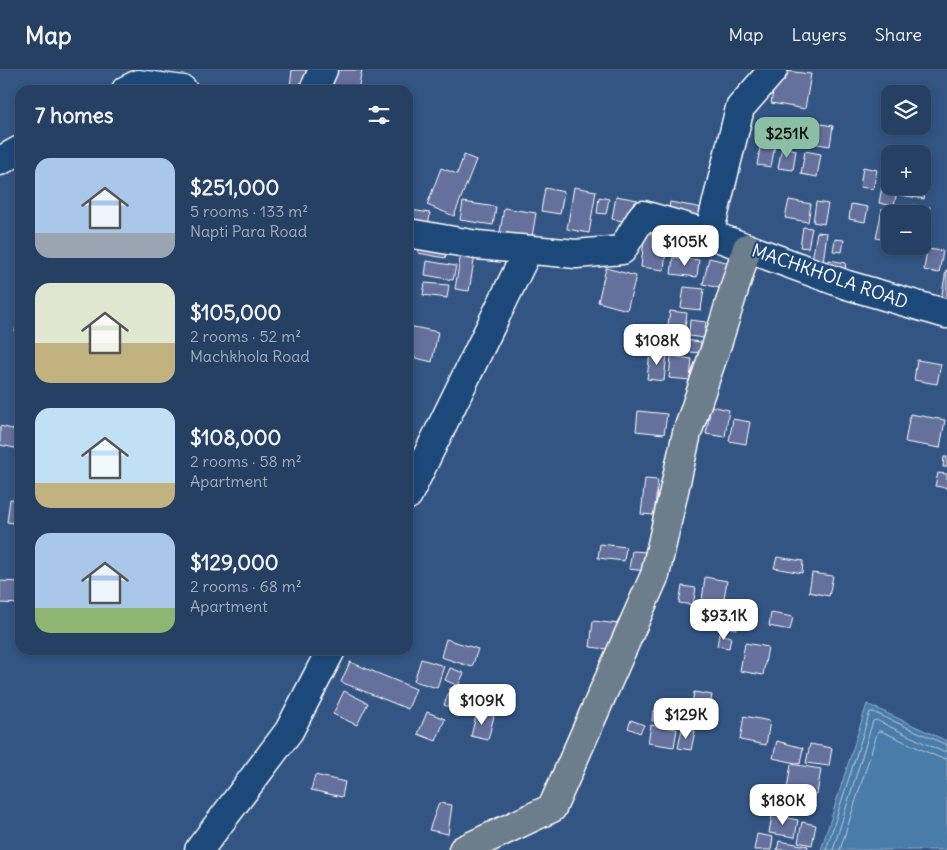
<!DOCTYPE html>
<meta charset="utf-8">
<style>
:root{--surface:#264063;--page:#2e4769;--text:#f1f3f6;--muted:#a4afbe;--line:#425978;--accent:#8abfa5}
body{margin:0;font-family:Delius,sans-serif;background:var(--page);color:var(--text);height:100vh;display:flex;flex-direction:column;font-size:19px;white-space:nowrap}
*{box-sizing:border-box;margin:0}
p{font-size:16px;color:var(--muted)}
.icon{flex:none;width:28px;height:28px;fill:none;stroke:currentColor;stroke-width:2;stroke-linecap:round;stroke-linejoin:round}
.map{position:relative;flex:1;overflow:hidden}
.side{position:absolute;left:15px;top:15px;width:398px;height:570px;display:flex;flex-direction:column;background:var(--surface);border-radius:15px;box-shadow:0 2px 8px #0003,0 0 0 1px var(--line)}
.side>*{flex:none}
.tools{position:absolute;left:881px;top:15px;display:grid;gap:10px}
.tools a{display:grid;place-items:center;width:50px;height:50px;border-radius:10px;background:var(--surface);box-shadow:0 2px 8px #0003,0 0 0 1px var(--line);font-size:25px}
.price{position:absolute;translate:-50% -42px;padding:0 11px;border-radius:10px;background:#fff;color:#222;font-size:16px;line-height:32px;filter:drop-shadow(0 1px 2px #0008)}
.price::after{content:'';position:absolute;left:50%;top:30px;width:15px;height:11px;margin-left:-8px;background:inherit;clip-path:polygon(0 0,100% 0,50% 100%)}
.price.selected{background:var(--accent);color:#111}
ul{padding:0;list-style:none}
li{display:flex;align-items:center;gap:15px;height:125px;padding:0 20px}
li span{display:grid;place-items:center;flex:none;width:140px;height:100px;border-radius:15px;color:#555}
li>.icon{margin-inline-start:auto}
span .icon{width:60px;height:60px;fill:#fffc;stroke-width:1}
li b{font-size:21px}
h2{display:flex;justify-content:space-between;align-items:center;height:60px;padding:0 20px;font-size:21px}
header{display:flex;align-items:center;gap:30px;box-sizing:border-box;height:70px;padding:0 25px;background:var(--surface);border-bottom:1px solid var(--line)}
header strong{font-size:24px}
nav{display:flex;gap:28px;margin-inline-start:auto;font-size:18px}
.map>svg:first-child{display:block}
.water{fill:#4a7ba8;stroke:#92b0cb}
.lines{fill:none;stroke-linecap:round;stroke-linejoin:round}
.shore{stroke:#b7cadc;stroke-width:1}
.building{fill:#65719c;stroke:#fff}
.minor-casing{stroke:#fff;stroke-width:31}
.major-casing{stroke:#fff;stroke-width:31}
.minor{stroke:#1f4a7a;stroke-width:28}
.major{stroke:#6c7d8b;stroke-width:28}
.labels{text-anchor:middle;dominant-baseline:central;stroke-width:4;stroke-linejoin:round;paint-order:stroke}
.street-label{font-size:18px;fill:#fff;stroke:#1f4a7a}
</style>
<header>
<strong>Map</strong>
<nav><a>Map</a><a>Layers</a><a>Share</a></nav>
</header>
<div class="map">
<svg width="947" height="780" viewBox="0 0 947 780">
<rect width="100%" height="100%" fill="#335584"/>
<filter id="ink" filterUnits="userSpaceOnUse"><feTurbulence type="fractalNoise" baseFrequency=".02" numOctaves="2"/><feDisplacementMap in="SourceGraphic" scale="10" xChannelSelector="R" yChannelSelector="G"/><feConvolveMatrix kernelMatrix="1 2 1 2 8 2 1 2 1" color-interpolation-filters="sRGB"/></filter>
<g filter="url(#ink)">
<path class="water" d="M867 634 947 671V780H821Z"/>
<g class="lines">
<path class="shore" d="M826 780 870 642H873L947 675
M833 780 873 651 876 650 941 681H947
M840 780 878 661H881L938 687 947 689"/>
</g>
<path class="building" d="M292 0H308L306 19 290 17Z
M336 0H362L358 20H332Z
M777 0 811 4 805 39 771 33Z
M803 51 833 56 830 76 799 71Z
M761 72 775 75 771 97 757 95Z
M782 77 796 80 793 100 778 98Z
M805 81 821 84 817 107 801 104Z
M464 85 476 90 454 146 427 135 441 98 457 104Z
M863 97 877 100 873 119 860 117Z
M883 111 890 112V116H898L894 136 879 133Z
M922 112 927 113 924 129 900 125 902 116H922Z
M574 117 596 121 589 163 567 159Z
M545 118 564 122 560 144 541 141Z
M616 126 638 130 634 153 612 149Z
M599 127 609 129 606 144 597 143Z
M789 130 811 134 808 152 785 148Z
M463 132 496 137 493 155 460 150Z
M670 132 703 138 701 151 668 145Z
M816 132 828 134 824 154 813 152Z
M851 134 868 137 865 152 849 149Z
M913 135 930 137 926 158H922V144H912Z
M504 138 536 143 532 167 500 162Z
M882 139 898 142 897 144H890V171L876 168Z
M411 140 430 143 428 157 409 153Z
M803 157 812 158 808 178 800 177Z
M645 160 668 163 664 200 641 197Z
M817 162 827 163 823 192 812 190Z
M677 165 703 168 702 184 675 181Z
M835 169 844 170 842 182 833 181Z
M419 177 447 181 445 188 418 183Z
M927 179 943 181 939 203 924 200Z
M461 183 475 185 469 221 455 219Z
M673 187 699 190 697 207 671 204Z
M709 188 730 193 723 219 703 214Z
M829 190 846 193 844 206 827 203Z
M427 191 456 196 453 210 425 205Z
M606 198 636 206 627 240 598 232Z
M946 200H947V238L940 236Z
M425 213 449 215 447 228 423 225Z
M684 217 704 219 701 240 681 238Z
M670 241 687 243 684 264 667 262Z
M20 247V263L15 261Z
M690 250 706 252 704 268 689 266Z
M409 256 438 262 432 292 408 286Z
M669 268 701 272 700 283 668 280Z
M650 282 667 284 664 311 647 309Z
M671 286 692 289 690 310 669 308Z
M917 290 941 294 937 314 914 310Z
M711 336 729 340 725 367 706 364Z
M638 341 667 344 664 364 636 361Z
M910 344 945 350 940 378 905 372Z
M733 349 750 352 746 374 729 371Z
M0 356 20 361V379L0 375Z
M944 387H947V397H943Z
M938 403 947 404V418L935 416Z
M645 409 658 410 654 445 641 444Z
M10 429 20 430V454L7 452Z
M600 474 626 477 624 491 598 488Z
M632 481 648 482 646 501 629 499Z
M777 487 803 491 802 503 774 498Z
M812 503 833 506 829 526 809 522Z
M705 507 727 511 723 534 702 530Z
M0 511 20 512V534L0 533Z
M682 516 696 518 693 535 679 533Z
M714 541 739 546 736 559 712 555Z
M771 543 793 547 790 560 769 556Z
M593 551 619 554 616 580 590 577Z
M719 564 731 567 729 578 717 576Z
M446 569 478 579 472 597 441 587Z
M745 573 768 577 763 605 740 601Z
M421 589 444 596 437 618 414 611Z
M350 592 416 619 408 639 341 612Z
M450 598 464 603 458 616 445 610Z
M450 618 471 625 465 643 444 635Z
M344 621 368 633 357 655 333 644Z
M694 622 712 625 707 650 690 646Z
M676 632 689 634 686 652 672 649Z
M653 641 665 642 664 652 652 651Z
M427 642 445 649 436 671 418 664Z
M477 642 494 646 488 670 471 666Z
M744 646 770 651 766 675 740 670Z
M631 650 644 655 640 663 628 658Z
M651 655 677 659 674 677 648 673Z
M682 659 695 661 691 680 678 678Z
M777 671 803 678 800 694 773 688Z
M810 674 832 678 829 696 806 693Z
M791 694 821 699 817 724 787 719Z
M315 705 345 712 342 727 311 720Z
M775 724 808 730 806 744 773 738Z
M439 733 452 735 448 764 429 760Z
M772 745 798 750 795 767 769 763Z
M802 752 816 755 812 775 798 772Z
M757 764 773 767 771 780H754Z
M779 771 808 776 807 780H777Z"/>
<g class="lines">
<g class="minor-casing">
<path id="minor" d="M126 20 138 14 183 20
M314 20 323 0
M0 91 20 80
M408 163 477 175 576 184 622 180 643 145 709 164 847 215 947 244
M709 164 740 38 773 0
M408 425 528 180
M199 780 289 661 331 580"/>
</g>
<g class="major-casing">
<path id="major" d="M463 780 552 738 655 505 687 363 718 271 747 178"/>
</g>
<use href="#minor" class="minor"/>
<use href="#major" class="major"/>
</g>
</g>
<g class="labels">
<g class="street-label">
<text transform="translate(830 206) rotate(19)">MACHKHOLA ROAD</text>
</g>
</g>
</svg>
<div class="tools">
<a><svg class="icon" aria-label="layers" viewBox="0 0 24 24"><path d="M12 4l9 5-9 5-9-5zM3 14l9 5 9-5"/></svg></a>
<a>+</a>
<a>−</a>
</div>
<b class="price selected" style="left:787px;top:89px">$251K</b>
<b class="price" style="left:685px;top:197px">$105K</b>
<b class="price" style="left:657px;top:296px">$108K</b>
<b class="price" style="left:724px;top:571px">$93.1K</b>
<b class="price" style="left:482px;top:656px">$109K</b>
<b class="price" style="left:686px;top:670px">$129K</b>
<b class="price" style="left:783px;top:756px">$180K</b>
<section class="side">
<h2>7 homes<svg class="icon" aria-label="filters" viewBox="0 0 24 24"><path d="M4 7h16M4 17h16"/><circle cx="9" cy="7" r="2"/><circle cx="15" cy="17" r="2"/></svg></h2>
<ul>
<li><span style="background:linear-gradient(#a9c7e8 75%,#9aa5b1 0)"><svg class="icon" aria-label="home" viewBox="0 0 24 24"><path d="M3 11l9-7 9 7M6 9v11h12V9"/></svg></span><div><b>$251,000</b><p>5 rooms · 133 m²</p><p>Napti Para Road</p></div></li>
<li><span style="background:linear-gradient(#dfe7d0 60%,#c2b280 0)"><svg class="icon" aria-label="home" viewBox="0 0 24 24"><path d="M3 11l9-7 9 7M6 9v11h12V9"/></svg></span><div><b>$105,000</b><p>2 rooms · 52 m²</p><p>Machkhola Road</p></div></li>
<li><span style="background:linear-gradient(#bfe0f5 75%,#c2b280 0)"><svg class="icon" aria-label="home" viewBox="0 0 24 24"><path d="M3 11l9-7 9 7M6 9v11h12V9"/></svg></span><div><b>$108,000</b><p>2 rooms · 58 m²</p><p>Apartment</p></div></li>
<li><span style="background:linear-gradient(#a9c7e8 75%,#8fb573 0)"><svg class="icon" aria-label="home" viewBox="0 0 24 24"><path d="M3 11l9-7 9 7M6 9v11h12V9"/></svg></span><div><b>$129,000</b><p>2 rooms · 68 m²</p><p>Apartment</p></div></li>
</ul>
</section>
</div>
